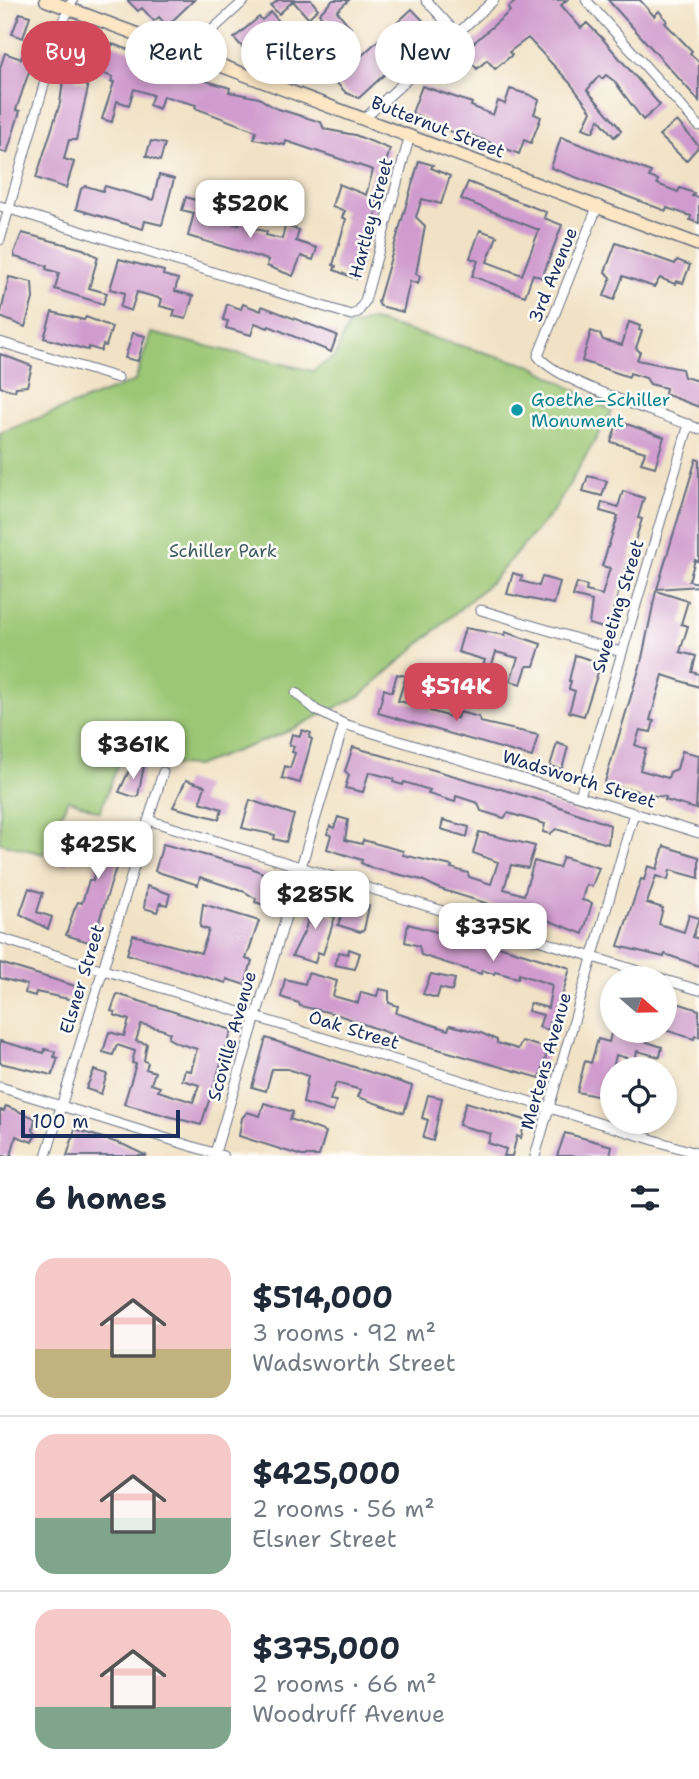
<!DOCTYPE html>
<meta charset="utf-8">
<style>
:root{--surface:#fff;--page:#f2f2f3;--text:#1f2937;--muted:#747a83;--line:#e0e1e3;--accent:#d1495b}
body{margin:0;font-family:"Shantell Sans",sans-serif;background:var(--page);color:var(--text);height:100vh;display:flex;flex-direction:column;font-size:26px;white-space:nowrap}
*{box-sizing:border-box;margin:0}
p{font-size:23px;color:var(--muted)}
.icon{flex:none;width:38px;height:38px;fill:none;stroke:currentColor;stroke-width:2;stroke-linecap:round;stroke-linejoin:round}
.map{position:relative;height:1156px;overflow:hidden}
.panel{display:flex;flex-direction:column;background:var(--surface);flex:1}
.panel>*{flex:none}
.hud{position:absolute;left:21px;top:21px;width:658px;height:63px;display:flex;gap:14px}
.needle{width:46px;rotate:110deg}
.fabs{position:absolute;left:600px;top:966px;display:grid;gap:14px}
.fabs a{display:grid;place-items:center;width:77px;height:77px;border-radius:50%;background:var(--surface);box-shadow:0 4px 10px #0003;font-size:35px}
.scale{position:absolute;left:21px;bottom:18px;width:159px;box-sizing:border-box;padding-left:7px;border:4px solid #1b2f5e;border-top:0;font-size:19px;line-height:24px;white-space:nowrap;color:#1b2f5e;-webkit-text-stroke:5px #fdfcf7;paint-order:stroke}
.price{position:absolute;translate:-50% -60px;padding:0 16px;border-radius:14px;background:#fff;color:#222;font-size:23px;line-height:46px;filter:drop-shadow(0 2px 4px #0008)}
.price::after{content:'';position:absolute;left:50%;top:42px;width:21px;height:16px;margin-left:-10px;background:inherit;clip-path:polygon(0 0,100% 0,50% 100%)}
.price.current{background:var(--accent);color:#fff}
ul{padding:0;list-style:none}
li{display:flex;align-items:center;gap:21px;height:175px;padding:0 35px}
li+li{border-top:2px solid var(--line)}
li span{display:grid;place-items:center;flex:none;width:196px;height:140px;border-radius:21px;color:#555}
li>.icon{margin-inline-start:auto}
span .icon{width:84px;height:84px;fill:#fffc;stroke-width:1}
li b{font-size:30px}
h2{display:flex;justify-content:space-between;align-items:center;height:84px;padding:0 35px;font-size:30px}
.pill{padding:0 24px;border-radius:32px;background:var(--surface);box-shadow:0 4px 10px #0003;font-size:24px;line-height:63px}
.pill.current{background:var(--accent);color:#fff}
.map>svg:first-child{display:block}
.green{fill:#9cc774;stroke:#5c7b69;stroke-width:2}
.building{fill:#d09bce;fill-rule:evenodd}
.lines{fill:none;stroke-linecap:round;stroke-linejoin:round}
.street-casing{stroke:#666e82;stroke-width:11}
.secondary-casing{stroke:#666e82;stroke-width:15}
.street{stroke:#fff;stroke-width:9}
.secondary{stroke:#fce6c4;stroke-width:12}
.culture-dot{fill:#0f9aa8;stroke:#fdfcf7;stroke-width:2.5}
.labels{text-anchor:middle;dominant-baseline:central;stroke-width:5;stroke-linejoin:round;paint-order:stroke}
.street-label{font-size:18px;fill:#1b2f5e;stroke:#fdfcf7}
.culture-label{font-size:18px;fill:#0d838f;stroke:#fdfcf7;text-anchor:start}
.park-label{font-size:18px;fill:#425d65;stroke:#fdfcf7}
</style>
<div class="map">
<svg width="699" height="1156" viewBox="0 0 699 1156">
<rect width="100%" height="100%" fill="#fdfcf7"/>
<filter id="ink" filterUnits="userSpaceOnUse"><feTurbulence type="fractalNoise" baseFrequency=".0143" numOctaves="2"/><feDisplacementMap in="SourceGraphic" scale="14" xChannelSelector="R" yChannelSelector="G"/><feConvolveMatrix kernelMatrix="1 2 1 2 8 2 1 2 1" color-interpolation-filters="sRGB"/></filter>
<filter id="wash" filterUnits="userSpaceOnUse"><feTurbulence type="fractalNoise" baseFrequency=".00686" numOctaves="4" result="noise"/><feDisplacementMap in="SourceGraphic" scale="28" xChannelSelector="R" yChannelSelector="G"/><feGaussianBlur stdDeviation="1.57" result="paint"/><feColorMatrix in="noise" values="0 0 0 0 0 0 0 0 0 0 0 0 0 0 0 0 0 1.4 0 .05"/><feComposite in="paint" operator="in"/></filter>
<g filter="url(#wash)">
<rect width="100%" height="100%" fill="#f1e2c5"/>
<path class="green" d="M370 320 532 366 612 411 555 509 492 581 360 696 282 734 196 766 119 762 100 812 68 799 44 854 0 843V433L135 381 151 333 313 371 335 356 348 325 356 326Z"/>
<g id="blocks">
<path class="building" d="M127 0H194L167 26 159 17 154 21 142 8 138 11Z
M278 0H311L318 9 308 18 293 1 279 14 271 6Z
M333 0H349L337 11 351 28 342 35 329 18 326 21 319 14Z
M517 0H567L561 5 581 28 587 23 601 37 660 105 643 120 614 81 606 75 602 79 599 76 587 90 619 127 621 131 614 137 599 119 593 132 583 128 591 111 570 83 528 38 509 52 512 55 495 69 487 60 477 69 463 52 510 11 508 8Z
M608 0H640L654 16 659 11 667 21 665 23 692 51 690 53 699 62V101Z
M412 9 432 30 359 98 346 93 332 78 333 74 354 56 357 60Z
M271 12 298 44 310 32 321 44 299 67 286 55 273 67 262 63 247 45 243 48 234 38 259 17 262 20Z
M20 13 30 16 23 38 12 34Z
M72 28 89 33 75 80 85 83 88 88 76 140H69L64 159 74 162 66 188 36 178 60 103 63 81H60L69 54 65 53Z
M112 44 171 64 169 70 230 88 229 92 259 98 275 108 321 122 324 129 355 135 390 149 375 201 379 203 356 279 334 270 336 266 333 265 346 219 342 217 345 211 332 206 339 184 366 195 373 170 286 141 285 145 254 139 256 131 195 108 196 105 163 96 159 109 149 105 153 95 134 89 129 105 117 101 112 122 102 119 114 82H111L113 77 96 71 104 45 111 47Z
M25 47 36 51 16 110 20 111 7 153 0 151V68L5 53 21 59Z
M422 86 472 103 471 106 493 115 498 101 505 104 510 89 530 95 539 100 534 114 541 117 531 143 524 140 519 154 461 131 460 135 429 123 430 121 412 113Z
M677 121 699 146 686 161 659 135Z
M561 137 651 172 649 177 658 180 657 184 678 192 680 188 694 193 692 196 699 197V223L690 220 691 216 667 208 666 211 551 168Z
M151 141 165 144 160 161 146 156Z
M419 161 433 165 431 168 450 176 441 204 422 199 416 217 425 226 416 274 420 276 418 284 410 281 403 312 380 306 378 302Z
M159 175 174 179 162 225 145 221 143 229 76 209 81 189 86 186 103 191 105 186 153 200Z
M468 182 546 212 544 218 562 225 542 278 533 274 525 296 472 276 478 261 470 258 480 230 497 236 487 262 522 275 539 230 461 199Z
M186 197 198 201 196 209 209 213 208 217 239 225 241 218 249 220 254 222 253 228 267 232 266 235 282 239 285 226 299 230 296 241 317 248 313 260 301 256 293 276 267 266 268 260 188 236 194 213 182 210Z
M22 233 83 249 98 257 89 288 107 293 103 304 55 289 59 273 46 269 47 266 15 257 14 253Z
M616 243 675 264 677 260 690 265 683 283 676 281 675 284 660 278 654 287 623 276 614 300 604 296 611 277 605 272Z
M119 259 164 271 163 275 178 279 175 291 193 296 186 319 173 316 175 310 160 306 162 299 137 292 131 311 120 307 125 293 110 289Z
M9 277 32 282 33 299 25 327 0 317Z
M227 304 241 309 243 304 261 311 262 306 337 335 331 352 269 326 268 328 255 323 251 335 226 328 228 321 223 320Z
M52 312 84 320 86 317 112 327 106 346 103 345 101 351 89 347 88 350 44 338Z
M629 322 640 326 639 330 642 331 636 348 640 352 637 360 682 369 684 377 699 381V407L665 394 666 388 650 384 646 378 630 373 629 377 582 361 591 331 600 334 603 340 622 345Z
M133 333 145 336 138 361 125 358Z
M0 354 32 366 27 386 16 387 15 391 0 387Z
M618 421 664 437 655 467 641 463 645 452 611 442Z
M696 459 699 460V562L695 560 689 581 699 583V586L657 589Z
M588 476 607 481 602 496 583 491Z
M623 491 644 498 638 518 642 519 607 629 589 624 592 601 573 596 577 583 587 586 586 591 602 595 610 568 602 566 618 516 600 511 602 502 618 507Z
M513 573 522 576 521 581 539 586 542 577 560 582 554 604 507 594Z
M656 591 688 601 681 624 688 626 680 652 696 656 692 672 699 674V687L663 675 650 720 654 721 651 732 640 730 635 745 646 749 640 770 668 778 670 772 677 769 682 751 699 755 696 809 665 800 666 797 650 795 649 798 641 796 642 793 638 791 604 785 641 663Z
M465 628 505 635V632L541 644 534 666H527L521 684 510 681 518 658 496 652 489 674 481 671 485 660 458 652Z
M575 655 601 663 584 716 569 712 575 691 569 689 571 681H569Z
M397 674 406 676 398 701 431 708 430 711 454 718H457L459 712 479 717 480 722 538 735 532 757 378 713 384 689 392 692Z
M302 730 311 733 309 738 312 739 300 783 282 778 285 766 290 768 295 753 292 752 294 746 289 745 292 734 300 736Z
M557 743 568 747 562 769 550 766Z
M353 747 546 802 610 825 608 844 556 829 550 834 543 832 545 824 508 813 504 818 481 811 478 803 456 796 455 802 428 794 430 790 404 782 403 785 393 782 394 779 369 772 363 792 345 788 349 775 345 771Z
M133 762 144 766 138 796 134 797 119 792Z
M186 780 205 786 200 802 222 809 219 819 173 807Z
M250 800 294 815 286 842 274 839 275 835 242 828Z
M338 817 348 820 345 840 362 844 363 840 403 851V855L452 866 451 868 468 873 469 877 491 884 498 862 473 853 479 832 535 846 528 868 511 865 504 889 524 895 534 861 559 868 563 857 599 868 592 886 586 885 582 900 592 903 583 934 532 914 531 917 440 889 422 880 372 868 361 863 362 860 327 849 331 835 327 834 330 826 334 828Z
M443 820 469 827 467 837 441 829Z
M101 822 128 830 92 943 66 935 74 910 78 902 82 903 89 880 93 881 97 856 88 853 98 824Z
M66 830 75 832 66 865 56 862Z
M163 844 249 867 276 879 267 906 255 902 256 899 245 892 200 877 198 885 155 871Z
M664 846 699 857V878L670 870 668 880 656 876 647 903 663 908 659 924 684 932 689 915 699 918 693 937 699 939V966L665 954 664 957 618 946 641 879 644 880 648 866 657 869Z
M147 886 170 894 167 905 160 903 157 912 144 908Z
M29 888 43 893 37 912 52 917 48 929 20 914Z
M315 893 330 898 325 914 335 917 323 954 318 952 315 963 292 956 305 930Z
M359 903 369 906 364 930 360 932 338 925 345 906 357 908Z
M203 904 259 921 246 959 252 961 245 985 227 979 226 983 127 954 133 935 201 953 209 930 200 927Z
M408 924 459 938 460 934 570 968 555 1022 551 1021 548 1030 539 1027 543 1015 528 1011 530 1003 548 1008 552 985 519 974 518 978 495 972 494 974 482 970 481 974 421 955 419 946 405 942Z
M349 949 360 953 355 969 335 965 339 952 348 954Z
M0 963 72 985 77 988 73 1000 36 992 35 996 25 993 27 985 0 978Z
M308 973 337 981 333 996 358 1003 361 992 377 996 379 989 389 991V1003L398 1006 396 1013 448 1030 450 1025 481 1033 497 1040V1043L518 1049 522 1041 548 1049 540 1078 413 1042 336 1014 300 1006 299 1003 281 997 285 979 305 984Z
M431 974 455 979 452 991 440 988 437 998 423 994Z
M117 994 232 1030 201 1125 124 1104 136 1064 132 1063 135 1051 117 1045 113 1055 103 1052 109 1032 124 1036 129 1020 114 1015 115 1012 111 1011ZM141 1024 164 1030 170 1033 168 1038 177 1043 197 1049 191 1071 185 1070 182 1080 199 1085 193 1102 158 1091 160 1087 151 1084 155 1072 146 1069 148 1063 144 1060 147 1044 136 1041Z
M665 999 699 1010V1037L695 1036 694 1039 665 1030Z
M612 1030 662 1047 660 1057 637 1051 635 1060 616 1055 606 1098 577 1092 585 1061 591 1063 598 1039 609 1042Z
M266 1038 412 1086 404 1113 358 1097 361 1090 336 1083 330 1100 336 1101 333 1112 303 1103 308 1076 288 1069H272L266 1091 252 1087Z
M0 1041 44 1053 45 1049 55 1052 54 1057 58 1058 52 1075 0 1063Z
M94 1070 107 1074 101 1094 86 1089Z
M428 1095 442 1098 433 1141 423 1138 428 1120 422 1118Z
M466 1102 525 1120 521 1138 517 1136 512 1156H504L506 1149 488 1143 491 1134 459 1125Z
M264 1103 293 1112 290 1119 326 1132 319 1156H302L239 1136 242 1118 247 1112 260 1116Z
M6 1106 35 1118 33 1130 36 1134 32 1142 16 1136 11 1156H0V1110L4 1111Z
M75 1129 124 1145 147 1156H67Z
M565 1133 612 1146 610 1156H557Z"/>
</g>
</g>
<g filter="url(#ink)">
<use href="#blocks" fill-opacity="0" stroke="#666e82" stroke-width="2"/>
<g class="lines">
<g class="street-casing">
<path id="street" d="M426 0 456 33
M586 0 699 126
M187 53 245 0
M365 118 494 0
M598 205 538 356C560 384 662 413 699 429
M0 206 351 315 358 312 365 301 410 135
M0 240 60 28 73 0
M0 342 118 378
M481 610 621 652
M296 693 316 710 344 724 699 833
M580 796 689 424
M148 820 661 978
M0 938 699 1154
M665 980 699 990
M0 1087 223 1156
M46 1156 163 772
M214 1156 344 724
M535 1156 634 813"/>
</g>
<g class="secondary-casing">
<path id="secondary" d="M46 0 699 245"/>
</g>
<use href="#street" class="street"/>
<use href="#secondary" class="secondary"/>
</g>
</g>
<circle class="culture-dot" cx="517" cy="410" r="7"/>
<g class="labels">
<g class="street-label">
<text transform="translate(438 127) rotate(21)">Butternut Street</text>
<text transform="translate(371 218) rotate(-75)">Hartley Street</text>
<text transform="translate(553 275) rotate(-68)">3rd Avenue</text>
<text transform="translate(618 606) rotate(-73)">Sweeting Street</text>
<text transform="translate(579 779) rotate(17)">Wadsworth Street</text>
<text transform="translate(82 979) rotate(-73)">Elsner Street</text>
<text transform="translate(354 1030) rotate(17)">Oak Street</text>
<text transform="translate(232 1036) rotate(-74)">Scoville Avenue</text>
<text transform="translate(546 1061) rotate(-74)">Mertens Avenue</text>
</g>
<g class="culture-label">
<text x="531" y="400">Goethe–Schiller<tspan x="531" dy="21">Monument</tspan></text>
</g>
<g class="park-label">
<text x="223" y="551">Schiller Park</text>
</g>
</g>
</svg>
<div class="fabs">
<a><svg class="needle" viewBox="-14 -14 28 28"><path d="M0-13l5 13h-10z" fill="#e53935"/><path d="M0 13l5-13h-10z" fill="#747a83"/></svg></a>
<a><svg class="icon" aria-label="locate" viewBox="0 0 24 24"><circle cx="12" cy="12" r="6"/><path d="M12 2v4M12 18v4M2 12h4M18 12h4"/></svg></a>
</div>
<div class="scale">100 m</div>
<b class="price" style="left:250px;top:240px">$520K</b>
<b class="price current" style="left:456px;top:723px">$514K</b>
<b class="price" style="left:133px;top:781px">$361K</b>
<b class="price" style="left:98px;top:881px">$425K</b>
<b class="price" style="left:315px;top:931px">$285K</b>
<b class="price" style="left:493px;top:963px">$375K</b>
<div class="hud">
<a class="pill current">Buy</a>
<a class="pill">Rent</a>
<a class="pill">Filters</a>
<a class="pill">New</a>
</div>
</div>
<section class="panel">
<h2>6 homes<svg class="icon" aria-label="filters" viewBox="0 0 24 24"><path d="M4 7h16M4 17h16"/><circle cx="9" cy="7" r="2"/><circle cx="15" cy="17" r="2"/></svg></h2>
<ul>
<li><span style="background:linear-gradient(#f6c9c9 65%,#c2b280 0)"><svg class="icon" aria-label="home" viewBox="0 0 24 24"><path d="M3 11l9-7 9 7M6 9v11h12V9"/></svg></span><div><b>$514,000</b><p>3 rooms · 92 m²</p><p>Wadsworth Street</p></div></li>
<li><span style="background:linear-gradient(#f6c9c9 60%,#7fa58c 0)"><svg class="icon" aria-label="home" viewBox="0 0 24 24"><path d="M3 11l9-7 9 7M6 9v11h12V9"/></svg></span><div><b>$425,000</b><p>2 rooms · 56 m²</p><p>Elsner Street</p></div></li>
<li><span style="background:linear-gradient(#f6c9c9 70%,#7fa58c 0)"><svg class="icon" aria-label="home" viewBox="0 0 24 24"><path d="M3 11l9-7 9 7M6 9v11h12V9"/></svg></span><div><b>$375,000</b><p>2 rooms · 66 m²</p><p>Woodruff Avenue</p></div></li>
</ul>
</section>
